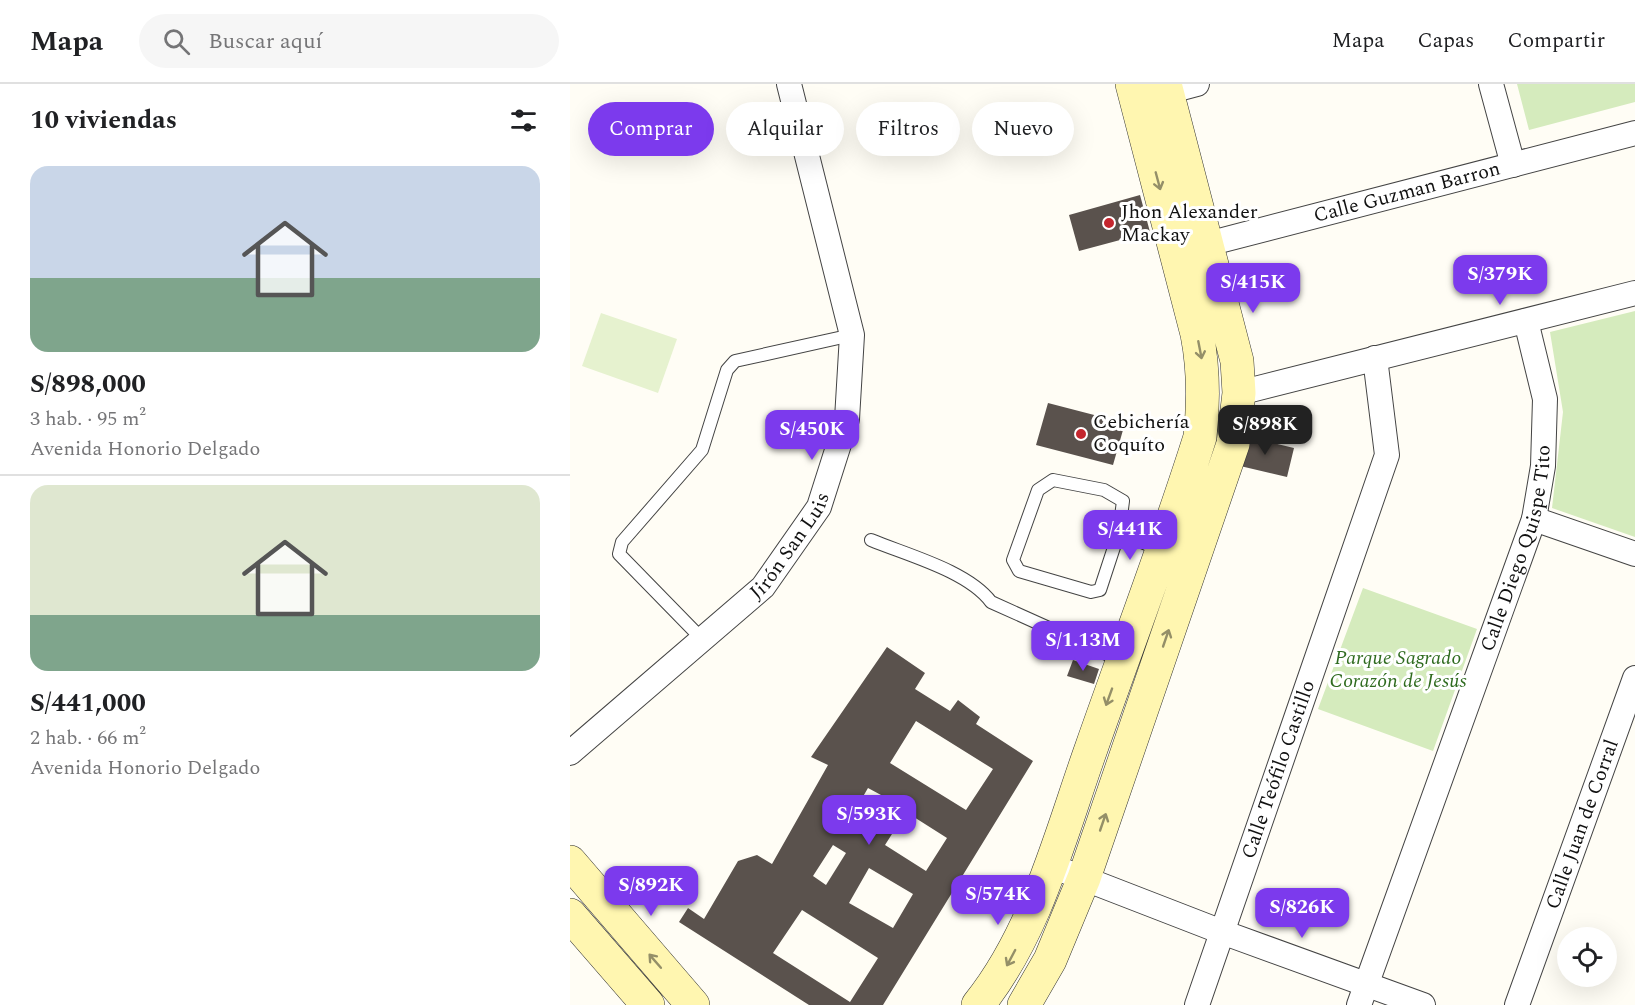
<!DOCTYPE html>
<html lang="es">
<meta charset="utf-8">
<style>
:root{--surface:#fff;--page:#f6f6f6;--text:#202124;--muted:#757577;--line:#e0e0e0;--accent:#7c3aed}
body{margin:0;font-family:Spectral,serif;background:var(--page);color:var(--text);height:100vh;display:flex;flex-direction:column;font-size:22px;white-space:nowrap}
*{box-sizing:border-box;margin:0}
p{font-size:20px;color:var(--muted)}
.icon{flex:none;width:33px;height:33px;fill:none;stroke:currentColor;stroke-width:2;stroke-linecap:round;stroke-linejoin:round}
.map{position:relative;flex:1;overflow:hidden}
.sheet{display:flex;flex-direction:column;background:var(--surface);width:570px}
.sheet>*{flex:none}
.hud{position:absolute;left:18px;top:18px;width:570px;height:54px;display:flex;gap:12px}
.controls{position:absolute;left:987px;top:843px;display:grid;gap:12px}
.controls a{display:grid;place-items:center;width:60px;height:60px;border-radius:50%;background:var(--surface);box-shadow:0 6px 24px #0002;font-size:30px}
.price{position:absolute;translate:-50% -51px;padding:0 14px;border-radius:12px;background:var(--accent);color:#fff;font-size:20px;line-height:39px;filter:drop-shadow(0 2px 3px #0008)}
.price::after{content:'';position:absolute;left:50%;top:36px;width:18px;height:14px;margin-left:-9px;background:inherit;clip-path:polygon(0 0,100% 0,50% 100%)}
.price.active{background:#222;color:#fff}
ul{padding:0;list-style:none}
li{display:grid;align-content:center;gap:12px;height:318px;padding:0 30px}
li+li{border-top:2px solid var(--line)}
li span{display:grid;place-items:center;height:186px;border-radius:18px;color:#555}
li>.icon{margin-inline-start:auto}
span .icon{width:108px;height:108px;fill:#fffc;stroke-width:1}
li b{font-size:26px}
h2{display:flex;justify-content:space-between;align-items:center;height:72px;padding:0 30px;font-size:26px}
.tag{padding:0 21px;border-radius:27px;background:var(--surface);box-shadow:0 6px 24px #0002;font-size:21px;line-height:54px}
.tag.active{background:var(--accent);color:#fff}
header{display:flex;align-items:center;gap:36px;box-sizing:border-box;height:84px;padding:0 30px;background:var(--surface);border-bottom:2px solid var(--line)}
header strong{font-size:28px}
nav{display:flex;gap:33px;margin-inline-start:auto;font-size:21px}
.search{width:420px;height:54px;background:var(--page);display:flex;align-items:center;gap:15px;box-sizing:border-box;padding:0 21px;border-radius:33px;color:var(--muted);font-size:22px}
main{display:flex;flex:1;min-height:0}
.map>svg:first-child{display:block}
.green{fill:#d5ebbd}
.pitch{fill:#e6f2cf}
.building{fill:#5a524d;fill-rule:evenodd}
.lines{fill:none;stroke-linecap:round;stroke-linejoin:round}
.lane-casing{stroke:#444;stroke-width:14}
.street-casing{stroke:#444;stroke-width:26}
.secondary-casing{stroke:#333;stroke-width:34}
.lane{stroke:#fff;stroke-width:12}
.street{stroke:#fff;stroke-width:24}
.secondary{stroke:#fff6b0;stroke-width:33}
.oneway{stroke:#948f68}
.poi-dot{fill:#c4262e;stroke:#fff;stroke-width:2}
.labels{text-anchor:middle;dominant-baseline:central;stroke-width:6;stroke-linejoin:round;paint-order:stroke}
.street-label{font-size:20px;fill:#111;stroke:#fff}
.poi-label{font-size:20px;fill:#111;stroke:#fff;text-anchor:start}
.park-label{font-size:20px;font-style:italic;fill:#2f6b1f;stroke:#fff}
</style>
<header>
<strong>Mapa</strong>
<div class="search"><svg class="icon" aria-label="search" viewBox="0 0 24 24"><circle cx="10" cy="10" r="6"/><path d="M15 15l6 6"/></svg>Buscar aquí</div>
<nav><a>Mapa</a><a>Capas</a><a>Compartir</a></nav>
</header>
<main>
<section class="sheet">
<h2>10 viviendas<svg class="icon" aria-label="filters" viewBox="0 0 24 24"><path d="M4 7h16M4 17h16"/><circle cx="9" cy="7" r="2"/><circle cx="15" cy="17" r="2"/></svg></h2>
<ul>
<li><span style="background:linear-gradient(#c9d6e8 60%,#7fa58c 0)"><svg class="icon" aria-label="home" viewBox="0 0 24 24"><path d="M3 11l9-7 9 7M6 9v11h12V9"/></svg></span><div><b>S/898,000</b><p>3 hab. · 95 m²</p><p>Avenida Honorio Delgado</p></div></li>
<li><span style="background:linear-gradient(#dfe7d0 70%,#7fa58c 0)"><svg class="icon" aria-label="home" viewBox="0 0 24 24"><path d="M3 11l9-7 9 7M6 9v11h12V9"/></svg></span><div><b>S/441,000</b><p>2 hab. · 66 m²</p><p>Avenida Honorio Delgado</p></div></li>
</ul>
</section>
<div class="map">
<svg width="1065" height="921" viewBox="0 0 1065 921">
<rect width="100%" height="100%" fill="#fffdf5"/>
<path class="green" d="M947 0H1065V18L959 46Z
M1065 227V453L982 424 993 328 980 248Z
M793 504 907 545 863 667 748 625Z"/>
<path class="pitch" d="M31 229 107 255 88 309 12 282Z"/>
<path class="building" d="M570 111 580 148 509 167 499 131Z
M478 319 555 339 543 381 466 361Z
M673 352 724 364 717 393 666 381Z
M317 563 355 589 345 605 380 627 388 616 410 633 406 640 463 677 313 921H239L109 838 118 824 134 835 168 777 187 771 202 780 258 681 241 673ZM346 637 423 685 396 726 320 679ZM298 704 311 711 293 743 280 735ZM336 728 377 754 356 787 315 761ZM263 761 276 769 256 801 243 792ZM299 784 343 810 323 844 279 819ZM232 826 308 874 280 918 203 869Z
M503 576 529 585 524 600 497 592Z"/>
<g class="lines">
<g class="lane-casing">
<path id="lane" d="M483 396 534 406 553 417 549 448 530 506 521 508 449 487 443 476 468 406Z
M549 448 590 466
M301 456C337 471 398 487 421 518L552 577
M132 555 49 470 52 458 132 366 157 286 165 277 282 251"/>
</g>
<g class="street-casing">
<g id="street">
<path d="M921 0 943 81"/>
<path d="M597 8 627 0"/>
<path id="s1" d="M622 164 1065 49"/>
<path d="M669 309 1065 209"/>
<path d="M964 435 1065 470"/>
<path id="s2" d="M0 669 193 503 249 423 277 335 282 251 219 0"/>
<path d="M479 781 652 848 853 921"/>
<path id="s3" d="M627 921 817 371 805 274"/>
<path id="s4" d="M789 921 964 435 973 382 975 315 956 237"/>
<path id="s5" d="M947 921 1065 594"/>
</g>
</g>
<g class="secondary-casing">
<path id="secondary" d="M0 778 123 921
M0 831 78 921
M408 921C466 849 490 752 521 665 557 562 597 458 630 353 634 317 634 286 627 250L562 0
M454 921 480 876 514 794 663 360 669 309 667 277 595 0"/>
</g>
<use href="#lane" class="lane"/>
<use href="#street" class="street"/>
<use href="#secondary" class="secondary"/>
</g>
<defs><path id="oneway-shaft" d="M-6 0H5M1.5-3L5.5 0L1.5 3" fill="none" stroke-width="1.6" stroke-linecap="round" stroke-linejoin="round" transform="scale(1.5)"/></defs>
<g class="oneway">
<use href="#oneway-shaft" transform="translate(588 97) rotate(75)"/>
<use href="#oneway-shaft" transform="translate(630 266) rotate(79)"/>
<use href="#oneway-shaft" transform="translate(596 554) rotate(-71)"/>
<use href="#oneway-shaft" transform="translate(539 613) rotate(110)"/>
<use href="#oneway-shaft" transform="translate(533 738) rotate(-71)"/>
<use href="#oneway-shaft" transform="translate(441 874) rotate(118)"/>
<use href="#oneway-shaft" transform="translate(85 877) rotate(-131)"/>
</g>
<g class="poi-dot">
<circle cx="539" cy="139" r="6"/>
<circle cx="511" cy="350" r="6"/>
</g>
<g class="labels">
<g class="street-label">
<text stroke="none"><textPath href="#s1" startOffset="222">Calle Guzman Barron</textPath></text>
<text stroke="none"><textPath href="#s2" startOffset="304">Jirón San Luis</textPath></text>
<text stroke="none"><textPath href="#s4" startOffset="484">Calle Diego Quispe Tito</textPath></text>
<text stroke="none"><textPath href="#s3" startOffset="249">Calle Teófilo Castillo</textPath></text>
<text stroke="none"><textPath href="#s5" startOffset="192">Calle Juan de Corral</textPath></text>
</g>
<g class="poi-label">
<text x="551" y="128">Jhon Alexander<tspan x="551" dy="23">Mackay</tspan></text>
<text x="523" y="338">Cebichería<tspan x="523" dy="23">Coquíto</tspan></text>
</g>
<g class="park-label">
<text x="828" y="574">Parque Sagrado<tspan x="828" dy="23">Corazón de Jesús</tspan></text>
</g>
</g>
</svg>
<div class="controls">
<a><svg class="icon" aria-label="locate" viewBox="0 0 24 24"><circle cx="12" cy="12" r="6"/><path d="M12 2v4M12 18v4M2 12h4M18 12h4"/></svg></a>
</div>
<b class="price" style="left:930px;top:222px">S/379K</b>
<b class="price" style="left:683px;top:230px">S/415K</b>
<b class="price active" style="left:695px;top:372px">S/898K</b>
<b class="price" style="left:242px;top:377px">S/450K</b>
<b class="price" style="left:560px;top:477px">S/441K</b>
<b class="price" style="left:513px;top:588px">S/1.13M</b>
<b class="price" style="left:299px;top:762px">S/593K</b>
<b class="price" style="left:81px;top:833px">S/892K</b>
<b class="price" style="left:428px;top:842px">S/574K</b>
<b class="price" style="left:732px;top:855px">S/826K</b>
<div class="hud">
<a class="tag active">Comprar</a>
<a class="tag">Alquilar</a>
<a class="tag">Filtros</a>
<a class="tag">Nuevo</a>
</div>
</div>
</main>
